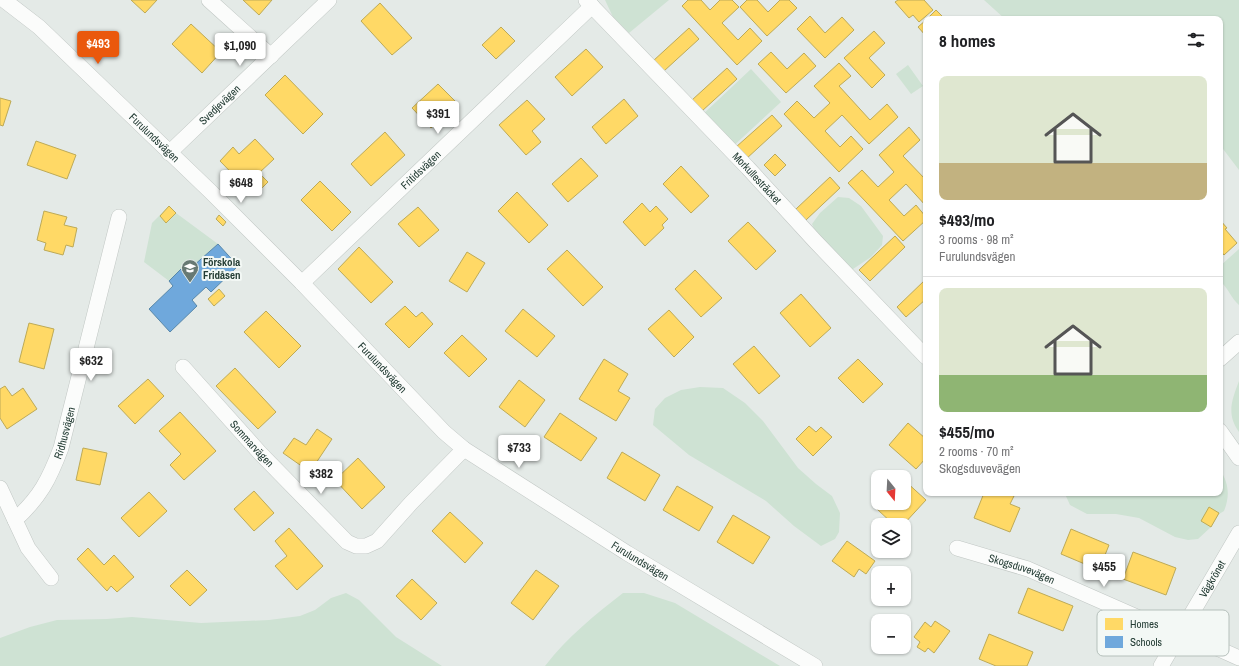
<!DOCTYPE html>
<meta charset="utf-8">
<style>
:root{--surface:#fff;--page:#f2f2f2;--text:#202124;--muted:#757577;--line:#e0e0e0;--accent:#ea580c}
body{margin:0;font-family:"Archivo Narrow",sans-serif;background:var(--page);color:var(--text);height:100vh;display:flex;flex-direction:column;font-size:15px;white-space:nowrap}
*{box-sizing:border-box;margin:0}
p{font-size:13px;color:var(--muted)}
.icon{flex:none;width:22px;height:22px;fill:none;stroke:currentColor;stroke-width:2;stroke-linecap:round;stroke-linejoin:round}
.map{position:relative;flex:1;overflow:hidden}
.side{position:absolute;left:923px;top:16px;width:300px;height:480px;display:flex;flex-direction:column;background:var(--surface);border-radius:8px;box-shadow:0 1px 3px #0004}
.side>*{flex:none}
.needle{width:26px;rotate:162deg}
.buttons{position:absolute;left:871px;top:470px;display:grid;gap:8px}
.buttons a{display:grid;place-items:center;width:40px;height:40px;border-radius:8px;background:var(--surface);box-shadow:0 1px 3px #0004;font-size:20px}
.price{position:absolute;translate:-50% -34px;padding:0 9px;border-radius:4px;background:#fff;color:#222;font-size:13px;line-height:26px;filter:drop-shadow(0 1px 2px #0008)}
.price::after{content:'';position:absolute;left:50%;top:24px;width:12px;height:9px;margin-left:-6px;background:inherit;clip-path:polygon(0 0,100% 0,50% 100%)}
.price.on{background:var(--accent);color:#fff}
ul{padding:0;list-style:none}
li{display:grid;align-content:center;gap:8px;height:212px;padding:0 16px}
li+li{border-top:1px solid var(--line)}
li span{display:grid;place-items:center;height:124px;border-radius:8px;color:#555}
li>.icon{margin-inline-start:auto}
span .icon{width:72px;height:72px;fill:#fffc;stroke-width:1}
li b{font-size:17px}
h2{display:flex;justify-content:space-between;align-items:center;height:48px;padding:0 16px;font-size:17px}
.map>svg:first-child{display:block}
.green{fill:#cee2d3}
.homes{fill:#ffd966;stroke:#bdaa57}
.schools{fill:#6fa8dc;stroke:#5888aa}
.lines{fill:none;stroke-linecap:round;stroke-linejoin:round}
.minor-casing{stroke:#c1c7c4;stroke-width:16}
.minor{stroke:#fbfcfb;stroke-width:15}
.labels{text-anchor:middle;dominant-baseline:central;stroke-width:4;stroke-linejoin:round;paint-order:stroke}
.street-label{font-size:11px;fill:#233c34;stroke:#f3f8f5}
.poi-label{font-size:11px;font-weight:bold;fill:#233c34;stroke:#f3f8f5;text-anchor:start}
.key{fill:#f3f8f5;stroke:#b5c0bb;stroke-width:1}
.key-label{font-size:11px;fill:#233c34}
</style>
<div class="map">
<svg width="1239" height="666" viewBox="0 0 1239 666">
<rect width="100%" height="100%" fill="#e4eae7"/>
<path class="green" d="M605 0H669L629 33 613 17Z
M984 0H1239V170L1220 145V19H1005Z
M908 65 923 86 911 94 896 74Z
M751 69 781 102 730 149 700 117Z
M838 197 849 198 861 206 883 236 882 245 871 257 850 271 818 237 812 224 820 213Z
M169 206 176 213 218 244 192 267 187 263 169 281 144 262 152 223Z
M1239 249V305C1231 298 1229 289 1220 281V266Z
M1239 381V432C1226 414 1232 400 1239 381Z
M700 387 723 388 745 403 763 421 798 468 816 484 832 496 840 513 839 532 835 539 821 546 794 526 766 501 689 455 653 425 655 409 665 398 681 390Z
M1220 470C1229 483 1230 496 1224 511L1219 514 1211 527 1198 539 1188 540 1175 537 1139 518 1116 514H1087L1070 505 1065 494 1220 493Z
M346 593 359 600 396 637 442 666H0V638L30 627 57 620 107 619 132 617 201 623 269 620 300 616 315 610 331 598Z
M623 593H644L675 603 780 666H545C567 637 595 615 623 593Z"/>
<path class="homes" d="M131 0H157L145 13Z
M243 0H272L259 15Z
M688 0H701L710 10 720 0H732L739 7 722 23 738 40 750 28 762 41 737 65 682 6Z
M747 0H757L768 12 780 0H789L797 8 767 36 740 7Z
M898 0H924L933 10 919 22 913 15 909 18 895 2Z
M380 3 412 38 392 55 361 21Z
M936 10 945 19H927Z
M810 16 825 33 842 17 854 30 825 58 797 29Z
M926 20V36L918 27Z
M191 24 221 52 202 73 172 44Z
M501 27 515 41 496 59 482 45Z
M689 28 699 39 664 71 653 61Z
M874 31 885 43 869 58 885 75 872 88 844 58Z
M586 49 603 67 572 96 555 77Z
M771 52 787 69 804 53 816 66 786 93 758 64Z
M839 63 851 76 839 86 870 120 887 104 898 117 869 144 842 115 825 131 840 147 851 136 863 149 839 172 784 114 797 101 814 118 830 103 814 86Z
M727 68 737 79 702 111 692 100Z
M285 75 323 114 303 134 265 95Z
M438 84 457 103 431 128 412 108Z
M0 98 11 101 3 126 0 125Z
M624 99 638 116 606 144 592 127Z
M527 100 545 119 532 131 541 142 526 155 499 125Z
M772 115 782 126 746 159 736 147Z
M909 127 920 140 903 156 926 180V206L906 184 889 200 904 216 916 205 926 217V220L903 241 848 183 862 170 878 187 894 172 879 155Z
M385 132 405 155 371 186 351 164Z
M255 139 274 159 259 173 268 182 254 196 220 161 233 147 239 154Z
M36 141 76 155 67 179 27 165Z
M775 154 786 165 775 176 764 165Z
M581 158 598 176 568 202 552 184Z
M681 166 709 196 691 213 663 184Z
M830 177 840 188 806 220 796 209Z
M320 181 351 212 332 231 301 200Z
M228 184 235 191 232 194 225 187Z
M517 192 548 225 529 243 498 211Z
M642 203 650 212 656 206 668 219 662 225 664 228 645 246 623 222Z
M169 206 176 213 166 223 160 216Z
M418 207 439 230 419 247 398 224Z
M44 211 67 217 64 225 77 228 73 247 66 245 63 255 44 250 46 243 37 240Z
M219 215 226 222 223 226 216 219Z
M1220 220 1227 228 1225 229 1237 243 1224 255 1220 250Z
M748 222 776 251 756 270 728 241Z
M895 236 905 247 870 281 859 270Z
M359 247 393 282 371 303 338 269Z
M567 250 603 287 583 306 547 269Z
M467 252 485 263 467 292 449 281Z
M695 270 722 298 701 317 675 289Z
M926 279V299L906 317 897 307Z
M219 289 225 296 214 306 208 299Z
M801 294 831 328 810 347 780 313Z
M405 306 416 317 422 312 433 324 409 348 385 324Z
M523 309 555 336 537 357 505 331Z
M669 310 694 337 674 357 648 329Z
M266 311 301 346 279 368 244 332Z
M29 323 54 329 44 369 19 362Z
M462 335 487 359 469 377 444 353Z
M754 346 780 376 759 394 733 364Z
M604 359 628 374 618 391 630 398 616 421 579 399Z
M858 359 883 384 863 403 838 378Z
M235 368 276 412 258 429 216 386Z
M148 379 164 396 135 424 118 406Z
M519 380 545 400 525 427 499 407Z
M5 386 12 396 23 388 37 409 7 429 0 418V389Z
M180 412 216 451 184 480 170 465 181 454 159 431Z
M560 413 597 438 581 461 544 437Z
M908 423 926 439V458L916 469 889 445Z
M809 426 816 432 821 427 832 437 813 456 796 439Z
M317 429 332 439 310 472 283 453 294 438 306 445Z
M83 448 107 453 100 485 76 480Z
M622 452 660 475 645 501 607 478Z
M358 458 385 487 362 509 335 480Z
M904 480 926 500 903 525H894L877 509 883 503H904Z
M677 486 713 507 699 531 663 510Z
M254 491 274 513 254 531 234 509Z
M149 492 167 511 139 537 121 518Z
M984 493H1006L1014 496 1010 504 1020 508 1010 532 974 518Z
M1209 507 1219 513 1211 527 1201 521Z
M450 512 483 543 465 563 432 531Z
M733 515 770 537 753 564 717 542Z
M289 528 323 566 297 590 275 566 287 556 275 541Z
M1071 529 1109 545 1099 570 1061 554Z
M847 541 875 561 866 574 859 569 854 577 832 561Z
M88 548 104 565 114 555 134 577 117 592 111 586 107 591 77 559Z
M1133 552 1176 568 1166 595 1123 579Z
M187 570 207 590 190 606 170 586Z
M536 570 559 586 533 620 511 603Z
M412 579 437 603 421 620 396 596Z
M1028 588 1073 606 1063 631 1018 613Z
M935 621 950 631 934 653 928 648 925 652 917 647 920 642 914 637 925 622 931 627Z
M989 634 1033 652 1027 666H996L979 659Z"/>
<path class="schools" d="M218 244 238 266 211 292 206 287 192 300 197 306 170 332 149 309 173 286 169 281 187 263 192 267Z"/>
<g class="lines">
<g class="minor-casing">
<g id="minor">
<path id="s1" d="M4 0 39 27 211 192 302 283 444 432 464 449 627 553 815 666"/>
<path d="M209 0 271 56"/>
<path id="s2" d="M586 0 748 168 815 241 926 357"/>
<path id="s3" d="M169 153 329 0"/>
<path id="s4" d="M302 283 592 6"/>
<path d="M1220 359 1239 342"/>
<path id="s5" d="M183 367 260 453 347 542 356 546H366L377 541 411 503 464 449"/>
<path d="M1220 431 1239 458"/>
<path d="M0 488 28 548 51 578"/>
<path id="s6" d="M15 520C40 497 49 480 61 448L119 217"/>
<path id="s7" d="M957 548 1028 569 1178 635 1219 649 1239 658"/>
<path id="s8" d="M1161 666 1239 533"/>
</g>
</g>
<use href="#minor" class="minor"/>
</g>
<defs>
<g id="school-pin" transform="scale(0.9)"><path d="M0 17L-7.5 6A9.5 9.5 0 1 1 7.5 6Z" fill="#677973" stroke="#f3f8f5"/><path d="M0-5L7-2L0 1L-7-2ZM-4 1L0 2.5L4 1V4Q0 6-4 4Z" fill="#fff"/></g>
</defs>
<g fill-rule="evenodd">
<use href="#school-pin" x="190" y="268"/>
</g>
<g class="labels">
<g class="street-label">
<text stroke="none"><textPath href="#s3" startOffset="70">Svedjevägen</textPath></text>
<text stroke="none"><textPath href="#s1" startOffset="204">Furulundsvägen</textPath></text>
<text stroke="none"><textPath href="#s4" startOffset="164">Fritidsvägen</textPath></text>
<text stroke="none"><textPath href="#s2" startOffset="247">Morkullesträcket</textPath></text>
<text stroke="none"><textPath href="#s1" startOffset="528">Furulundsvägen</textPath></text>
<text stroke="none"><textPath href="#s6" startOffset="102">Ridhusvägen</textPath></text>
<text stroke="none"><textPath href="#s5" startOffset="103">Sommarvägen</textPath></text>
<text stroke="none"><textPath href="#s1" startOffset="852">Furulundsvägen</textPath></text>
<text stroke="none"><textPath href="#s7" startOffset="68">Skogsduvevägen</textPath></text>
<text stroke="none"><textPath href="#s8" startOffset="101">Vägkrönet</textPath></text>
</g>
<g class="poi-label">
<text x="203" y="262">Förskola<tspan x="203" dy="13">Fridåsen</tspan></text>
</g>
</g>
<rect x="1097" y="610" width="132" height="46" rx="6" class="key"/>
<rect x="1105" y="618" width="18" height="12" fill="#ffd966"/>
<rect x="1105" y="636" width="18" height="12" fill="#6fa8dc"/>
<g class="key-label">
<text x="1130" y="628">Homes</text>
<text x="1130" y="646">Schools</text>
</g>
</svg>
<div class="buttons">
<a><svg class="needle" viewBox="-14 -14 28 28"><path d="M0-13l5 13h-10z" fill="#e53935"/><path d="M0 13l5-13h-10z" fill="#757577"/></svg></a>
<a><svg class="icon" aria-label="layers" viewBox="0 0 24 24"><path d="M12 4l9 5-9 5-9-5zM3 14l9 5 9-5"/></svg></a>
<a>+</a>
<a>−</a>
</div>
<b class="price on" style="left:98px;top:65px">$493</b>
<b class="price" style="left:240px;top:67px">$1,090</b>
<b class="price" style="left:438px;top:135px">$391</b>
<b class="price" style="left:241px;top:204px">$648</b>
<b class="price" style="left:91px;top:382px">$632</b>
<b class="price" style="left:519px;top:469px">$733</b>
<b class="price" style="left:321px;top:495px">$382</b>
<b class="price" style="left:1104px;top:588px">$455</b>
<section class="side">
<h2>8 homes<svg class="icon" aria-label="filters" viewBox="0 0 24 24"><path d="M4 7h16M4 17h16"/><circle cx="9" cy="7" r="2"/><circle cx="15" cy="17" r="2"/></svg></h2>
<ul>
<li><span style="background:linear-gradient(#dfe7d0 70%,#c2b280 0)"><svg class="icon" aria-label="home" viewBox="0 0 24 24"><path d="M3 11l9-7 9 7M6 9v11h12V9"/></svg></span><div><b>$493/mo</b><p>3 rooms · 98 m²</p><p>Furulundsvägen</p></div></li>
<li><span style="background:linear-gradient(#dfe7d0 70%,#8fb573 0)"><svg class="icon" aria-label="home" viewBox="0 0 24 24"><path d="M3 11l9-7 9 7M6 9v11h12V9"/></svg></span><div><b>$455/mo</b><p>2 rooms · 70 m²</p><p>Skogsduvevägen</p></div></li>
</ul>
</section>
</div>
